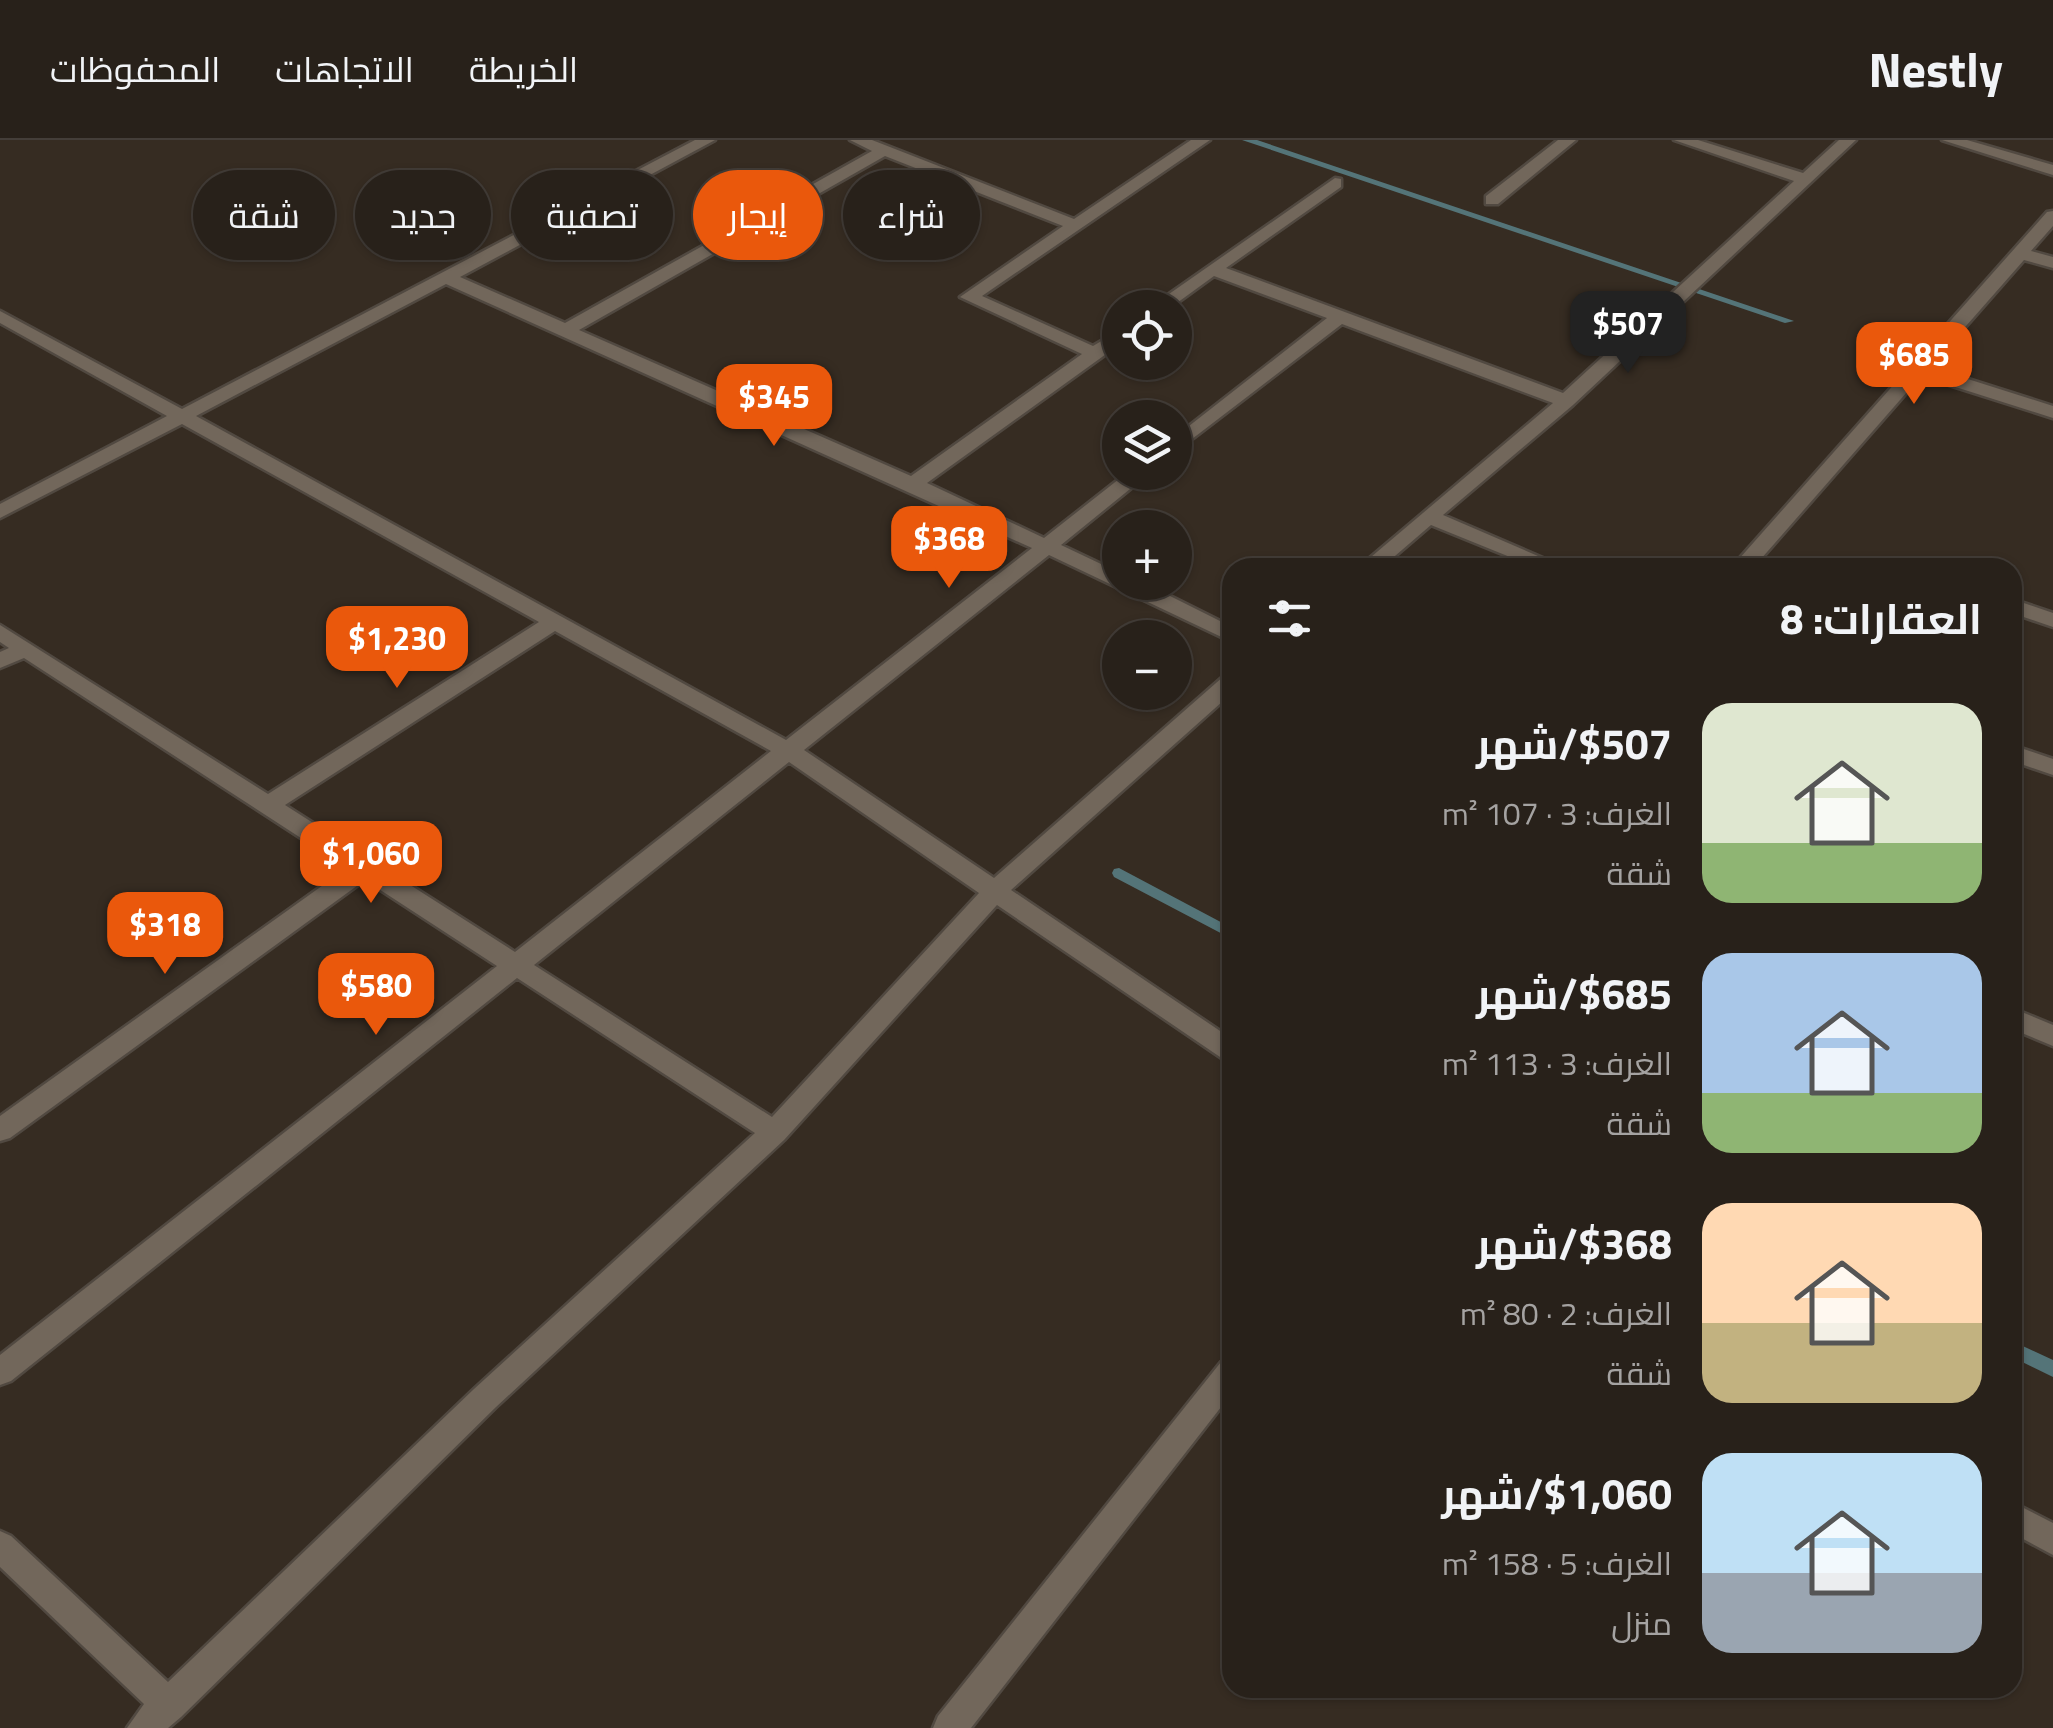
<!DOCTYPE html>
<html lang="ar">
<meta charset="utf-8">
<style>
:root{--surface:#28211a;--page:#342e27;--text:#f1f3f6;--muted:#a5a3a2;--line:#443e39;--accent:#ea580c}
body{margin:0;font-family:"Titillium Web",Cairo,sans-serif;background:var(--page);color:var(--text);direction:rtl;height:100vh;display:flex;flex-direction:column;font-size:38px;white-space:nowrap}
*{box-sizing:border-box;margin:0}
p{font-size:32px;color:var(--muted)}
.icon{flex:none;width:55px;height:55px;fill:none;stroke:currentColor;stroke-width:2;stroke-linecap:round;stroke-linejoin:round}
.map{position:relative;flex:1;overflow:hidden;direction:ltr}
.panel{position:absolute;left:1222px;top:418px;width:800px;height:1140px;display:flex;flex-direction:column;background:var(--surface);border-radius:30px;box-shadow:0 2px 8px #0004,0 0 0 2px var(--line);direction:rtl}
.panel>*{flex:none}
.banner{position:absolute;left:30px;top:30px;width:950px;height:90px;direction:rtl;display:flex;gap:20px}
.tools{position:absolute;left:1102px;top:150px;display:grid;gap:20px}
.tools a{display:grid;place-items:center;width:90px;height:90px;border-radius:50%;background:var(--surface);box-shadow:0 2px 8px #0004,0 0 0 2px var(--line);font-size:50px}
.price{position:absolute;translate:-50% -85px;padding:0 22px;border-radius:20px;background:var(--accent);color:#fff;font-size:32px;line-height:65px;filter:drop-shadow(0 2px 5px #0008)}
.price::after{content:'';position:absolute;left:50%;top:60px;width:30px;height:22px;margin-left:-15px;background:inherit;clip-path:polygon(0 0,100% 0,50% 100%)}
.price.selected{background:#222;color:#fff}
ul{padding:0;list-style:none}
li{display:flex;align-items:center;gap:30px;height:250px;padding:0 40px}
li span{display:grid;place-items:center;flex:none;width:280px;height:200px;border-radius:30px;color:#555}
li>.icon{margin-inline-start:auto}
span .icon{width:120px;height:120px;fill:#fffc;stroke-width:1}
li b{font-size:42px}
h2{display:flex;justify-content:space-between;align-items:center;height:120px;padding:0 40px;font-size:42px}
.chip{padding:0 35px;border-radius:45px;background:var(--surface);box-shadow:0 2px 8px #0004,0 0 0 2px var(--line);font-size:35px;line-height:90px}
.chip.selected{background:var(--accent);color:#fff}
header{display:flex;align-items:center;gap:60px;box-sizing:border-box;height:140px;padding:0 50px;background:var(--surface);border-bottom:2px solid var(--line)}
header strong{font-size:48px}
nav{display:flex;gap:55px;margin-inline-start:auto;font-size:35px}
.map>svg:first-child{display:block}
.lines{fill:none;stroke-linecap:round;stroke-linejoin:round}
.stream{fill:#547478;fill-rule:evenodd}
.minor-casing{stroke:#514941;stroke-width:5}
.minor{fill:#72675b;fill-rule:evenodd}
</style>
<header>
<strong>Nestly</strong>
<nav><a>الخريطة</a><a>الاتجاهات</a><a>المحفوظات</a></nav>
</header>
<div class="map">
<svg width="2053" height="1588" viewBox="0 0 2053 1588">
<rect width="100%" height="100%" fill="#362c22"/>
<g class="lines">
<path class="stream" d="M1242 0H1257L1794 181 1785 183Z
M1119 728 1232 788V799L1114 737 1112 733 1114 729Z
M2012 1201 2053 1220V1237L2012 1217Z"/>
<g class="minor-casing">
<path id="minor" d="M695 0H715L460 137 565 183 872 11 850 0H872L1074 79 1191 0H1210L982 156 1093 206 1120 190V204L927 343 1044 398 1128 332H1151L1061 405 1120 433V442H1142L1232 487V502L1049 415 804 610 994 738 1224 536 1232 534V553L1011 750 1232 899V922L1223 919 997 765 784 1000 496 1267 181 1577 168 1588H127L144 1564 0 1427V1391L11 1396 168 1542 474 1249 755 993 517 838 11 1241 0 1245V1215L497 826 365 740 10 998 0 1001V976L347 728 24 518 0 528V512L9 508 0 502V485L268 654 539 482 182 284 0 378V364L167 276 0 183V171L182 269ZM885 16 1063 86 960 157 1082 214 911 336 579 190ZM446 144 1032 408 786 600 196 276ZM555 491 771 611 515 812 285 665ZM789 622 979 753 772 977 534 825Z
M1558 0H1576L1498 64H1486V56Z
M1674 0H1698L1803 33 1839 0H1856L1573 265 1443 375 1566 428H1537L1431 385 1381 428H1358L1553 263 1342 184 1175 312V297L1327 178 1214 136 1170 168H1149L1335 38 1341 39V47L1226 128 1563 253 1794 41Z
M1942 0H1967L2053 25V35Z
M2053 71V86L2031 111 2053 117V128L2024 120 1930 227 2053 266V278L1921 236 1753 428H1731L2047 72Z
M2012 459 2053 473V487L2012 473Z
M2012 605 2053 619V635L2012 621Z
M2012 868 2053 885V906L2012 889Z
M1232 1218V1253L971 1588H933L938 1576 1221 1222Z
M2012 1362 2053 1383V1415L2012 1393Z"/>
</g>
<use href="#minor" class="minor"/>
</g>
</svg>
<div class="tools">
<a><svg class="icon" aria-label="locate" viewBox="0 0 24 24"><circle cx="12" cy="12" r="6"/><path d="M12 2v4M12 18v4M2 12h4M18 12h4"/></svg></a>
<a><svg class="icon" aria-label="layers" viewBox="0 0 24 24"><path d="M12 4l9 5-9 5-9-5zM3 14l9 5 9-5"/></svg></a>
<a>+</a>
<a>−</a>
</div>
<b class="price selected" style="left:1628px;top:236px">$507</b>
<b class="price" style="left:1914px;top:267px">$685</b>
<b class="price" style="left:774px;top:309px">$345</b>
<b class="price" style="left:949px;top:451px">$368</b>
<b class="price" style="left:397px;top:551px">$1,230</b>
<b class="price" style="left:371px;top:766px">$1,060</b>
<b class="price" style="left:165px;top:837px">$318</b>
<b class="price" style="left:376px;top:898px">$580</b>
<div class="banner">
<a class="chip">شراء</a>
<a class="chip selected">إيجار</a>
<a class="chip">تصفية</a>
<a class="chip">جديد</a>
<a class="chip">شقة</a>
</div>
<section class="panel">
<h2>العقارات: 8<svg class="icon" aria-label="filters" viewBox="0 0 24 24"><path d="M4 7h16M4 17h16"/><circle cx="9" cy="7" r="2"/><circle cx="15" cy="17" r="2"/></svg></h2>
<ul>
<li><span style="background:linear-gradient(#dfe7d0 70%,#8fb573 0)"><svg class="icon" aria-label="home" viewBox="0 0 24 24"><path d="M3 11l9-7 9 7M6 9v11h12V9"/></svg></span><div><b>$507/شهر</b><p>الغرف: 3 · 107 m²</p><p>شقة</p></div></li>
<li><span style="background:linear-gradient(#a9c7e8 70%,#8fb573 0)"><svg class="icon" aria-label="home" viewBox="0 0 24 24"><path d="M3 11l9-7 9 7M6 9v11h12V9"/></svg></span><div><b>$685/شهر</b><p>الغرف: 3 · 113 m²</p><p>شقة</p></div></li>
<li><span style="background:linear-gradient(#ffd9b3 60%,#c2b280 0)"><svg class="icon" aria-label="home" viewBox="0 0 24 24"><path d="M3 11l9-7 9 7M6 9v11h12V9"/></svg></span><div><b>$368/شهر</b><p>الغرف: 2 · 80 m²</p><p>شقة</p></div></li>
<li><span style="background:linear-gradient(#bfe0f5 60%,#9aa5b1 0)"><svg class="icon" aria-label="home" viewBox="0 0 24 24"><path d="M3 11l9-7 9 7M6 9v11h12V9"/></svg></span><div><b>$1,060/شهر</b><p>الغرف: 5 · 158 m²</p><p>منزل</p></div></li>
</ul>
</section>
</div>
